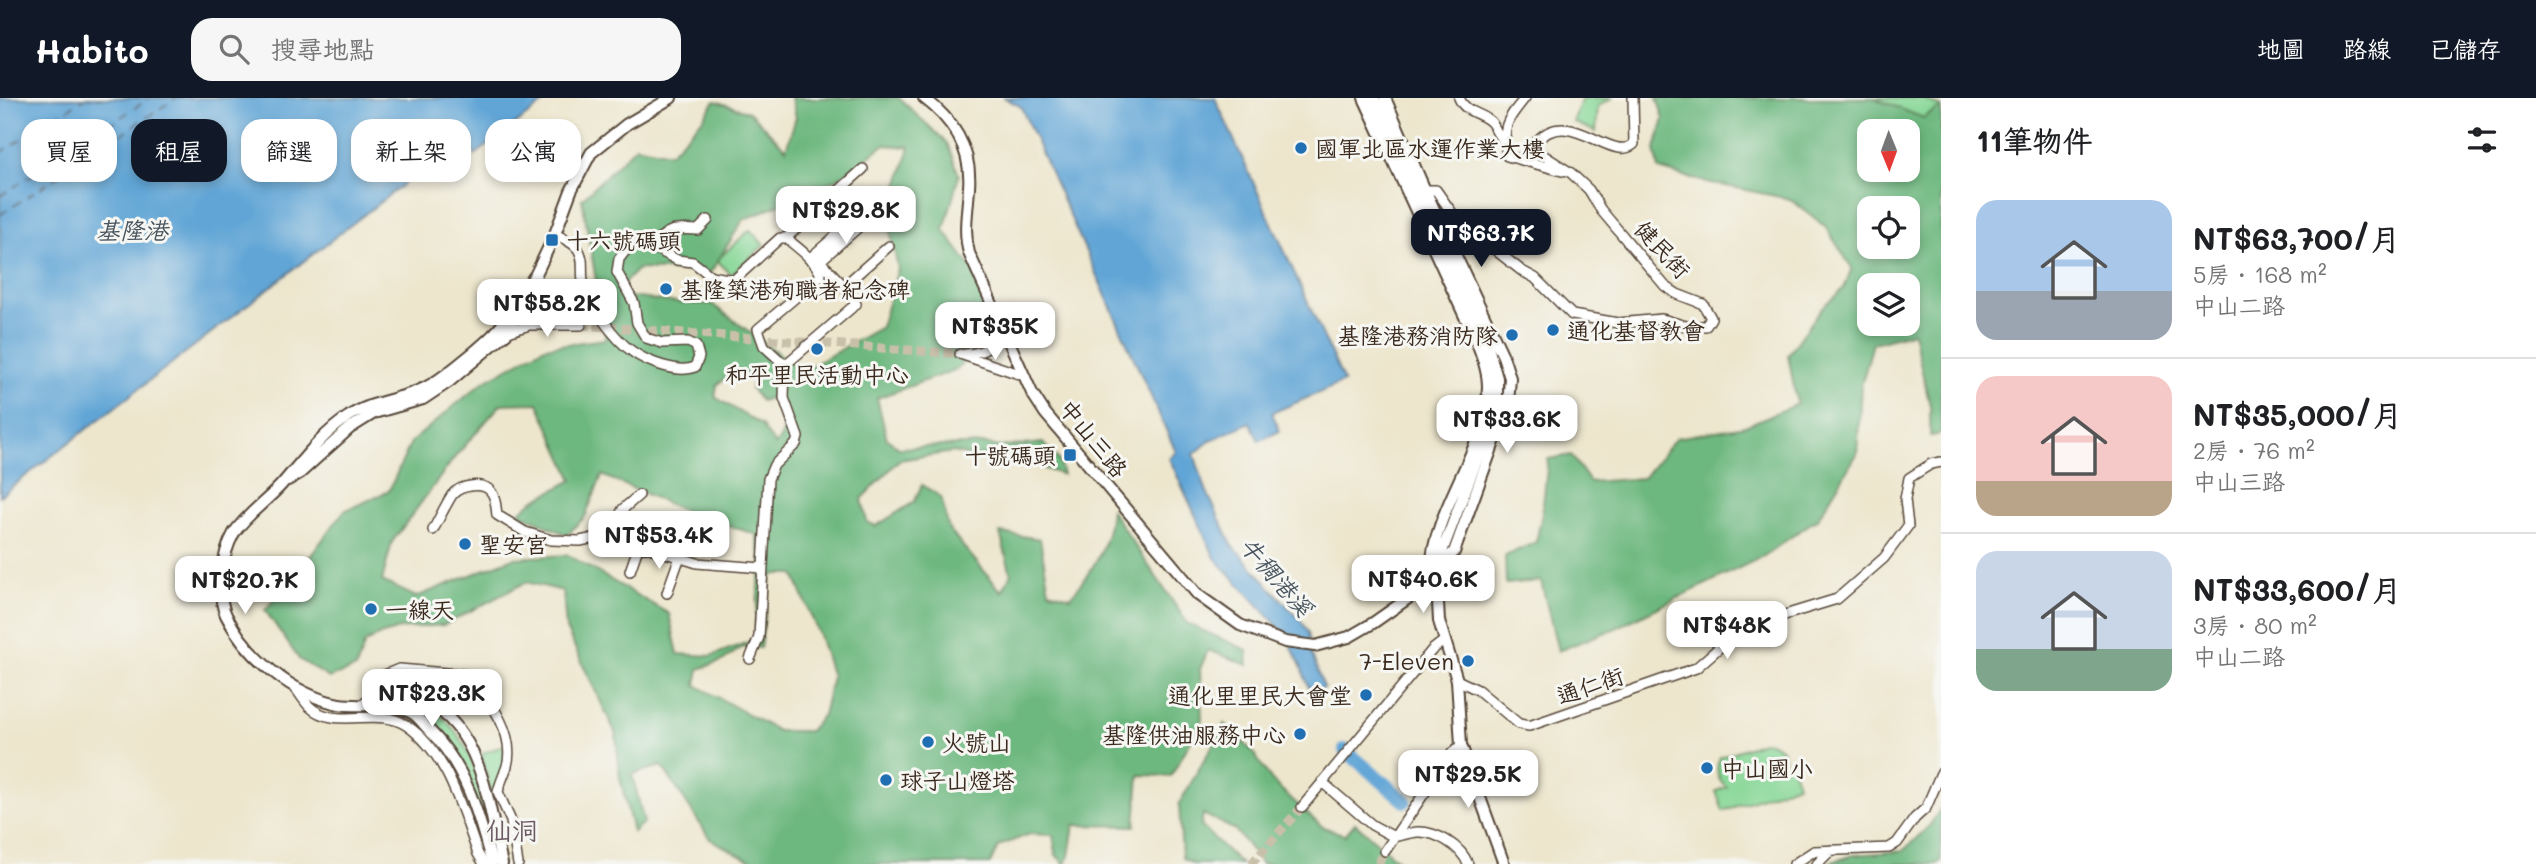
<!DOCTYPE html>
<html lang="zh-TW">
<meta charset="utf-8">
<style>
:root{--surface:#fff;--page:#f6f6f6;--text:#202124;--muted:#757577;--line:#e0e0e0;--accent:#111827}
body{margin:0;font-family:Mali,"LXGW WenKai TC",sans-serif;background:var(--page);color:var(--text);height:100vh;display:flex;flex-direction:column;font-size:26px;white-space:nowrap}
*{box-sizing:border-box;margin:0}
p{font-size:23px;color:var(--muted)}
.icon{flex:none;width:38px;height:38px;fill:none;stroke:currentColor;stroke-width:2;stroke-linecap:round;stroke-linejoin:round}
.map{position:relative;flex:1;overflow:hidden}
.panel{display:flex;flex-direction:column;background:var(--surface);width:595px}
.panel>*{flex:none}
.guide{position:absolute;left:21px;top:21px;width:665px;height:63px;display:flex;gap:14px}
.needle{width:46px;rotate:179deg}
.controls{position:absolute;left:1857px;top:21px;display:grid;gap:14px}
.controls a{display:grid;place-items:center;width:63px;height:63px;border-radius:14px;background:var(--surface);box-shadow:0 4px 10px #0003;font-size:35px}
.price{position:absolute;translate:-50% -60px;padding:0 16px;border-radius:14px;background:#fff;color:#222;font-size:23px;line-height:46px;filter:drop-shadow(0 2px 4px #0008)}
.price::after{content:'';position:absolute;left:50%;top:42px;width:21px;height:16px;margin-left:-10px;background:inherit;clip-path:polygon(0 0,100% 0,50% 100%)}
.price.on{background:var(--accent);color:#fff}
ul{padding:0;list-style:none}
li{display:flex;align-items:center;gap:21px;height:175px;padding:0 35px}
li+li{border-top:2px solid var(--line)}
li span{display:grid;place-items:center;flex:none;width:196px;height:140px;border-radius:21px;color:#555}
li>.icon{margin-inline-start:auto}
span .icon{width:84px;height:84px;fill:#fffc;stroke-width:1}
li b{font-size:30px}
h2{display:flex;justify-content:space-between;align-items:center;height:84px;padding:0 35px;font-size:30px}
.tag{padding:0 24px;border-radius:21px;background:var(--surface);box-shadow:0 4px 10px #0003;font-size:24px;line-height:63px}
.tag.on{background:var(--accent);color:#fff}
header{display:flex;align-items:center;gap:42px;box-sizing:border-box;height:98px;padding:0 35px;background:var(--accent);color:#fff}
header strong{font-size:33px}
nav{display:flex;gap:38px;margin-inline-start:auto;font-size:24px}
.search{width:490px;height:63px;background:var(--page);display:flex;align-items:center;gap:18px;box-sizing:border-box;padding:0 24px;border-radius:21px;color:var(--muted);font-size:26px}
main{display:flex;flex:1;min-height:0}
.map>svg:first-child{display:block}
.green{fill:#87d796;stroke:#61805a;stroke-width:2}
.forest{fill:#6db87f;stroke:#54714e;stroke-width:2;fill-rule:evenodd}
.water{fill:#61a5d6;stroke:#4e687a;stroke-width:2}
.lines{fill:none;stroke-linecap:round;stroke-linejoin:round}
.river{stroke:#61a5d6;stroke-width:14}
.ferry{stroke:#48555e;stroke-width:2;stroke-dasharray:9 7;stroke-linecap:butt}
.minor-tunnel{stroke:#c9c0aa;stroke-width:9;stroke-dasharray:9 4.5;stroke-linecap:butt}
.minor-casing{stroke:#564638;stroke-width:12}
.tertiary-casing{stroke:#564638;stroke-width:14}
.minor{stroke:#fff;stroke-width:9}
.tertiary{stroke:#fff;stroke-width:10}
.poi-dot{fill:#1f6fb2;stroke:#f6f6f2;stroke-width:2.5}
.labels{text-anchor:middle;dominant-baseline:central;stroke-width:6;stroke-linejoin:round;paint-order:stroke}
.poi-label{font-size:23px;fill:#3b2a1e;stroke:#f6f6f2;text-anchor:start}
.street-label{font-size:23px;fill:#3b2a1e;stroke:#f6f6f2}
.water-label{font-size:24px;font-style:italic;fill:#48555e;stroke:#f6f6f2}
.quarter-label{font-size:26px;fill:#6c5b65;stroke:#f6f6f2}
</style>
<header>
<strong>Habito</strong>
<div class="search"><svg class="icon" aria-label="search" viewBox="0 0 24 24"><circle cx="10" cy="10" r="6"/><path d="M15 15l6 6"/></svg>搜尋地點</div>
<nav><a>地圖</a><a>路線</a><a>已儲存</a></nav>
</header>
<main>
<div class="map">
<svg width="1941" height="766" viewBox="0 0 1941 766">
<rect width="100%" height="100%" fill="#f6f6f2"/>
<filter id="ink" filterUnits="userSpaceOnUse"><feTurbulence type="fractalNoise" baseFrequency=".0143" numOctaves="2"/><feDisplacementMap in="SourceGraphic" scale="14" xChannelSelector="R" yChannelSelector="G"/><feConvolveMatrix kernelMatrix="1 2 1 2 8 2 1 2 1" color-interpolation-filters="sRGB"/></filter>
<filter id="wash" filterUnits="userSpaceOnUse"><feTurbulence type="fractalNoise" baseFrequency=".00686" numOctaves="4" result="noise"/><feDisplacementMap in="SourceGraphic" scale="28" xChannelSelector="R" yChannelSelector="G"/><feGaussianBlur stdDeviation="1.57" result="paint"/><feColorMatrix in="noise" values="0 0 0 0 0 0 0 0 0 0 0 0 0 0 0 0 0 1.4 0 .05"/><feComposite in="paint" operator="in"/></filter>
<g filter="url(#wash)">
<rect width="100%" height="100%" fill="#ede6cd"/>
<path class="green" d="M1582 0H1613L1598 8 1596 34 1573 24Z
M1874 0H1921L1941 9 1923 20Z
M750 132 764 147 731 177 717 162Z
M407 575 444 580 433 598 416 589 401 585Z
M397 600C407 603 420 604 429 609 473 636 485 696 492 743L465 671 446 643 423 619 380 603Z
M1765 643C1779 645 1787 655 1783 669L1791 667 1798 686 1723 713 1716 693 1727 689C1716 681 1715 671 1720 659Z
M505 647 507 665 497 692 491 693 481 656Z"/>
<path class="forest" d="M791 0H899L947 45 959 77 944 132 978 179 989 225 958 271 877 300 887 341 899 350 985 346 1000 349 1043 345 1059 362 1063 377 998 355 973 359 953 354 899 362 862 401 867 424 876 428 914 404 922 387 941 399 949 432 1002 494 1011 476 1000 435 1040 441 1049 493 1071 499C1095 467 1107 453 1111 412L1188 526 1247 552 1248 567 1208 552 1200 571 1202 623 1171 678 1139 677 1135 728 1074 727 1069 758 1065 766 1056 757 1053 737 1030 736 999 748 990 766H757L710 741 662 668 632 676 644 724 633 734 620 680 616 636 566 531 563 493 526 484 444 527 399 531 380 537 365 545 356 570 329 580 299 561 265 512 300 472 344 413 389 393 411 344 483 284 545 249 606 241 582 101 636 48 670 55 702 22 715 3 749 14 786 51 796 19ZM884 47 910 49 899 85 885 107 898 171 881 229 802 273 712 206H688L621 198 625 184 638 171 711 174 743 122 837 81ZM734 274 755 277 751 291 761 303 776 298C783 317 790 331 775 347L761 327 715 299 717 287ZM538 305 573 382 531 404 519 415 567 437 585 419 602 377 701 420 756 436 761 463 754 542 711 558 678 556 669 516 568 457 513 460 416 499 382 483 392 444 455 359 501 306ZM776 476H794L819 537 832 579 823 617 809 633H778L696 587 699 571 722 563 744 548 760 550 771 479Z
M1657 0H1874L1923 20 1941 9V336L1930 338V308L1913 234 1873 245 1861 288 1857 356 1818 420 1764 458 1616 530 1558 553 1541 483 1506 486 1505 458 1536 444 1542 416 1548 361 1571 357 1590 384 1643 380 1676 340 1745 328 1797 306 1788 257 1822 210 1844 190 1852 170 1825 128 1790 101 1701 83 1659 71 1655 51 1664 21ZM1908 33V72H1869V33ZM1908 110V149H1869V110ZM1908 187V226H1869V187Z
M1225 626 1252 653 1272 683 1321 728 1345 737 1355 725 1402 766H1262L1235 732 1203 716 1201 728 1241 766H1193L1182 760 1179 706Z
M1941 710V763L1937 766H1825L1854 757 1903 753 1930 727Z"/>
<path class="water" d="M0 0H550L475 57 462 41 0 398Z
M1005 0H1215L1344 284 1272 315 1280 333 1259 343 1250 324 1211 342 1194 356 1206 392 1232 447 1302 524 1308 534 1312 557 1324 590 1311 596 1300 566 1285 536 1215 460 1169 360 1176 354 1021 9Z"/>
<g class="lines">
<path class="river" d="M1345 652 1405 703"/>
<path class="ferry" d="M0 55 85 0
M0 98 150 0
M0 117 176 0"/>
</g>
</g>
<g filter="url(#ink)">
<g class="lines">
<path class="minor-tunnel" d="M581 227 960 256
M1251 766 1302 709
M1378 766 1385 753"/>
<g class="minor-casing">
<path id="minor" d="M1459 0C1466 16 1481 14 1491 24 1497 31 1496 38 1505 43
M1525 0C1506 23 1502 28 1507 58L1562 73
M1420 92H1436L1457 122 1522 173 1535 180 1572 217 1618 225 1662 221 1686 228H1706L1711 220 1703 206 1677 196 1665 188 1601 112 1589 92 1571 75 1537 53V43C1570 7 1611 66 1634 46L1633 0
M555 136C562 140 573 144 578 151 585 161 581 172 583 183 587 204 615 242 633 254 647 264 679 276 695 269L699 259 696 248 688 244 662 245 646 240 637 225 634 205 617 174 619 161 626 152 637 146 653 149 677 162 693 164 711 178 734 182 780 140H786C798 150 817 163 821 178L758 231 764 248 785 267 856 206 844 188 889 148
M786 140 863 71
M653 149C667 129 676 131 698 132L708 122
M809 161 864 113
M536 178C532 198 534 215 554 225
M844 188 820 163 870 119
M508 234 529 227H581
M960 256 1025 278
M965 256C986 255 994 248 1002 230
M433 432C439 421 445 408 452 397 460 387 485 383 492 395 496 401 496 410 497 417L525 434 551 442 580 443 609 437 697 465 762 470
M609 437 623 411 639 397
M630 473 639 447
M667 495 679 461
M750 561 759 539 768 381 774 367 796 346 798 339 784 300 785 267
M1457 582 1478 592 1519 626 1529 628 1696 570 1721 548 1775 520 1837 501 1884 460 1908 428 1905 401 1909 380 1931 366 1941 364
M296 591C300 596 304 603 309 608 334 633 378 608 406 627 448 655 462 712 478 756L484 766
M387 596 382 578 399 571 470 577C489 602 516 635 507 668 504 677 500 685 498 694L511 723 518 766
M1322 684 1372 727 1394 739
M1302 709 1432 552 1445 542
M1394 739C1402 737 1409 735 1417 734 1436 733 1461 748 1468 766
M1385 753 1451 656 1461 647
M1794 766 1814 753 1889 750 1897 745 1915 720 1926 710 1941 675
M1817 766 1831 752"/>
</g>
<g class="tertiary-casing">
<path id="tertiary" d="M924 0C953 22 972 51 969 89 968 112 963 132 969 155L1032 295 1045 315 1198 497 1240 527 1285 544 1315 548 1349 539 1373 525 1410 499 1454 454 1508 306 1510 280 1503 258 1424 90 1385 0
M1364 0 1478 247C1483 260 1488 274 1488 288 1488 350 1433 410 1431 472
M1374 0 1488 249 1497 280V309L1443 451 1433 473
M534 180 555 136 571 93 591 55 627 26 671 0
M288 382 300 375 350 330 374 315 423 301 450 283 508 234 521 207
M1431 477 1437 486 1439 523 1457 582 1461 647 1504 766
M366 604C373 602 380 598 387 597 396 595 410 598 418 601 483 624 488 709 502 766
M492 766C479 718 467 670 431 634 425 628 419 619 412 615 391 602 362 610 339 606 293 597 247 559 226 517 216 495 222 456 234 435 247 416 267 403 282 386 302 363 322 336 348 319 374 301 407 302 432 286 448 276 489 243 501 228 514 212 523 193 536 176"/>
</g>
<use href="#minor" class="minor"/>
<use href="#tertiary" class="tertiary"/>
</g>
</g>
<g class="poi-dot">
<circle cx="1301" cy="50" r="7"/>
<rect x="545" y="135" width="14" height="14" rx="3.5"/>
<circle cx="666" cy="191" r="7"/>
<circle cx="1553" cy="232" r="7"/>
<circle cx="1512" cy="237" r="7"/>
<circle cx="817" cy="251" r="7"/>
<rect x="1063" y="350" width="14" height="14" rx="3.5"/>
<circle cx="465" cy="446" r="7"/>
<circle cx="371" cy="511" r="7"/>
<circle cx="1468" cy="563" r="7"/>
<circle cx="1366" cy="597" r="7"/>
<circle cx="1300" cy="636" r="7"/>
<circle cx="928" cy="644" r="7"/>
<circle cx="1707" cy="670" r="7"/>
<circle cx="886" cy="682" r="7"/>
</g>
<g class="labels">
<g class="poi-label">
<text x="1315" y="50">國軍北區水運作業大樓</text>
<text x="566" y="142">十六號碼頭</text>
<text x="680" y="191">基隆築港殉職者紀念碑</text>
<text x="1567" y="232">通化基督教會</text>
<text x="1498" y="237" text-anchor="end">基隆港務消防隊</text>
<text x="817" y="276" text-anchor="middle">和平里民活動中心</text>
<text x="1056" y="357" text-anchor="end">十號碼頭</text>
<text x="479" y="446">聖安宮</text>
<text x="385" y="511">一線天</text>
<text x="1454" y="563" text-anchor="end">7-Eleven</text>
<text x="1352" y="597" text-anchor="end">通化里里民大會堂</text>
<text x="1286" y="636" text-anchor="end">基隆供油服務中心</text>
<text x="942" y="644">火號山</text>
<text x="1721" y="670">中山國小</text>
<text x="900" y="682">球子山燈塔</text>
</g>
<g class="street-label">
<text transform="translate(1663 151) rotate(47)">健民街</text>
<text transform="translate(1094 340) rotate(51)">中山三路</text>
<text transform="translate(1590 587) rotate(-19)">通仁街</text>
</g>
<g class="water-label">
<text x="132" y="131">基隆港</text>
<text transform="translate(1277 478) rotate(49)">牛稠港溪</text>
</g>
<g class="quarter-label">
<text x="512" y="732">仙洞</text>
</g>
</g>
</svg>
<div class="controls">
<a><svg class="needle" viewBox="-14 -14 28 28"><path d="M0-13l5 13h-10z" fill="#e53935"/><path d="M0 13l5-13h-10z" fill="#757577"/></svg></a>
<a><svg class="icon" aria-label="locate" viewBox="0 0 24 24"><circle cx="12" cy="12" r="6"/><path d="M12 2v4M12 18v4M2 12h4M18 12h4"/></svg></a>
<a><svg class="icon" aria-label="layers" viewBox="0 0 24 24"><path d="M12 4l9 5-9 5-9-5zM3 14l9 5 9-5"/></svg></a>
</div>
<b class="price" style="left:846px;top:148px">NT$29.8K</b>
<b class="price on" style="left:1481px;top:171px">NT$63.7K</b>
<b class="price" style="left:547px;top:241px">NT$58.2K</b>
<b class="price" style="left:995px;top:264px">NT$35K</b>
<b class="price" style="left:1507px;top:357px">NT$33.6K</b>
<b class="price" style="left:659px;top:473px">NT$53.4K</b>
<b class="price" style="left:1423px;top:517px">NT$40.6K</b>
<b class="price" style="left:245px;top:518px">NT$20.7K</b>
<b class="price" style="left:1727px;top:563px">NT$48K</b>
<b class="price" style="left:432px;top:631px">NT$23.3K</b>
<b class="price" style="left:1468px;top:712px">NT$29.5K</b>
<div class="guide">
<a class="tag">買屋</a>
<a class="tag on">租屋</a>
<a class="tag">篩選</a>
<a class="tag">新上架</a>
<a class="tag">公寓</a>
</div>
</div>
<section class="panel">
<h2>11筆物件<svg class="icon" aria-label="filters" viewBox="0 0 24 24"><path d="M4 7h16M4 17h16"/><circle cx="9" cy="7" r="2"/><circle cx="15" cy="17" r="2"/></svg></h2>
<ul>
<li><span style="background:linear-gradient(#a9c7e8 65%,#9aa5b1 0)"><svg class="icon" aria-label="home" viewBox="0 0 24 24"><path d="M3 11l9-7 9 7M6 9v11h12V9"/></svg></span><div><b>NT$63,700/月</b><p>5房 · 168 m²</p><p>中山二路</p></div></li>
<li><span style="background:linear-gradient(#f6c9c9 75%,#b9a48a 0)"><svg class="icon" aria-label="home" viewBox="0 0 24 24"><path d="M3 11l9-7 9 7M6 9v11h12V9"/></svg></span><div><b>NT$35,000/月</b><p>2房 · 76 m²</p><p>中山三路</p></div></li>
<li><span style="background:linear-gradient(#c9d6e8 70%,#7fa58c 0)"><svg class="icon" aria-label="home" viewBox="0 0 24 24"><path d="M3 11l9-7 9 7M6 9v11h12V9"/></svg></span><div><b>NT$33,600/月</b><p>3房 · 80 m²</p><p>中山二路</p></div></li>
</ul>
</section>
</main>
